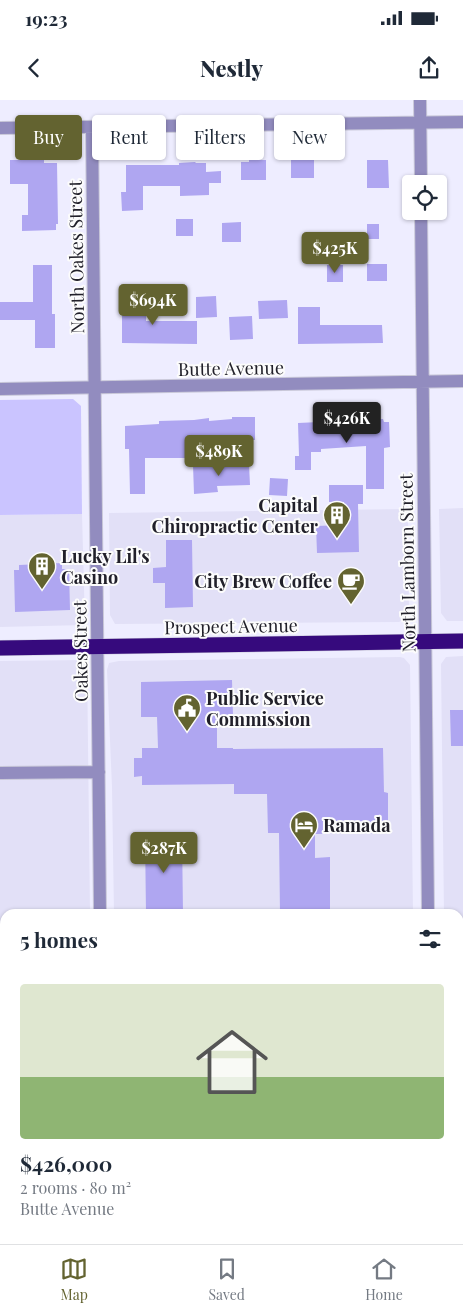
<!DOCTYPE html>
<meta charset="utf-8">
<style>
:root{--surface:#fff;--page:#f6f6f7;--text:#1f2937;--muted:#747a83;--line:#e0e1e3;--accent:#636330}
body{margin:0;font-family:"Playfair Display",serif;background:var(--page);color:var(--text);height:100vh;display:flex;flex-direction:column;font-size:19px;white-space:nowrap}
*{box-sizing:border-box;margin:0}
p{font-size:16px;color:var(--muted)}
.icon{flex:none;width:28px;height:28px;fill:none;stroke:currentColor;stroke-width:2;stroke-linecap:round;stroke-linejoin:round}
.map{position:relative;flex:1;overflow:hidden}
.side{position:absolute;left:0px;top:809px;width:464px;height:336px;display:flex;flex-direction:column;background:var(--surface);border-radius:15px 15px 0 0;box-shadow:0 1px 4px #0004}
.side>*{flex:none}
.hud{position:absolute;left:15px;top:15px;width:434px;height:45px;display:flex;gap:10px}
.fabs{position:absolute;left:402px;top:75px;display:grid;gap:10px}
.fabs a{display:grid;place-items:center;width:45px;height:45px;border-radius:5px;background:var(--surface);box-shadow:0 1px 4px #0004;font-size:25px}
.price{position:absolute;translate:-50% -42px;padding:0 11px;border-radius:5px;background:var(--accent);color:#fff;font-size:16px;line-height:32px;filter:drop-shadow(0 1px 2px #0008)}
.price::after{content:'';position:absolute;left:50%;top:30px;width:15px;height:11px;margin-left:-8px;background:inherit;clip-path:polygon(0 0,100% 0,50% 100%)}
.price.active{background:#222;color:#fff}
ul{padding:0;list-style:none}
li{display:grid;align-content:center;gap:10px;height:265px;padding:0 20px}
li span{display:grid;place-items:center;height:155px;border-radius:5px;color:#555}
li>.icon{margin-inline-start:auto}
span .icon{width:90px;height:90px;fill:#fffc;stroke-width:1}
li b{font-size:21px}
h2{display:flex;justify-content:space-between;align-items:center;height:60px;padding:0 20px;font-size:21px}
.tag{padding:0 18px;border-radius:5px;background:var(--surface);box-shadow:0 1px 4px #0004;font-size:18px;line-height:45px}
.tag.active{background:var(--accent);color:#fff}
.status{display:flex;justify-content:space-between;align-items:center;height:35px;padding:0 25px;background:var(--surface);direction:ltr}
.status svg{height:14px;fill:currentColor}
header{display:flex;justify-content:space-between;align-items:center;height:65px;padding:0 20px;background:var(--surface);font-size:22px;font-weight:800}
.tab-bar{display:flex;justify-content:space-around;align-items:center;height:70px;border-top:1px solid var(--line);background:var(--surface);font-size:14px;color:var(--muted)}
.tab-bar a{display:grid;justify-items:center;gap:2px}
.tab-bar .active{color:var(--accent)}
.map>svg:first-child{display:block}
.built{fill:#e2e0f7}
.green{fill:#cac4ff}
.building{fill:#afa6f1}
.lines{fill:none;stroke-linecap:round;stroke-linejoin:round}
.minor-casing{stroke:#c9c8d9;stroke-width:14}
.highway-casing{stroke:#c9c8d9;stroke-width:16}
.minor{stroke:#928cbf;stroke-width:12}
.highway{stroke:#360a7d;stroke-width:15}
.labels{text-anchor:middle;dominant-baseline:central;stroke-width:4;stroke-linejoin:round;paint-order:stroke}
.street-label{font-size:18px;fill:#21202a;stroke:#fcfcfc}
.poi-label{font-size:18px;font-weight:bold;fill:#21202a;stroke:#fcfcfc;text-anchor:start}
</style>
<div class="status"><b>19:23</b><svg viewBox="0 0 49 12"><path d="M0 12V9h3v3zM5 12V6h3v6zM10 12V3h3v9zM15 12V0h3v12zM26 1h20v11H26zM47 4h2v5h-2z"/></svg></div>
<header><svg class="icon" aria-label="back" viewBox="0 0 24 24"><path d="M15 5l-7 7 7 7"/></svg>Nestly<svg class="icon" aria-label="share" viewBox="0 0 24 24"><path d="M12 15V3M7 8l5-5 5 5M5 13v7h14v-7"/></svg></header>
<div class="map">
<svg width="463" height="1144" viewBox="0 0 463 1144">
<rect width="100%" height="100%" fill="#eeedff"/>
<path class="built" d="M463 408V521H447L441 513 439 409Z
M408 409 409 512 405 519 399 522 115 524 110 515 109 413Z
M82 414 85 525 0 527V415Z
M463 556V861H459V814H444L441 564 446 557Z
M400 557 404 558 410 565 413 814H114L112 687 107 570 109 563 119 561Z
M87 560 90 814H5V872H0V561Z
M459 898H463V1001H459Z
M0 903H5V1128H0Z"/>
<path class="green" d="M73 299 81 306 82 414 0 415V300Z"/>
<path class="building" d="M291 53H314V78H291Z
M10 60H44V63H57L58 124H56V130L22 131V115H28V84H10Z
M249 60H266V80H241V62H249Z
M367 60H388L389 88H367Z
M195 62 196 63H206V72L221 71V83H209V95L180 96V86H143V110L122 111 121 92H126V65H179V63Z
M176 119H193V136H176Z
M241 122V142H222V123Z
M367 124H379V139H367Z
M367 164H387V181H367Z
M33 165H52V214H55V248H35V220H0V202H33Z
M327 165H343V182H327Z
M125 194H146V221H197V244L122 243V211H125Z
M216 196 217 217 196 218V197Z
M287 200 288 218 259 219 258 201Z
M298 207H320V225H382L383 243 298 244Z
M252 216 253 239 230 240 229 217Z
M232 317H255V340H232V338L200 340 201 358H145V394H130L129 349H125V326L159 324V321L194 320 209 318V321L232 319Z
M383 319 384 322H389L390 347 384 348V389H366V346L321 349V352H311V370H295V356H299L298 323Z
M216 364H249L250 385 217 386 218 392 194 394 193 365Z
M270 378 288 379 287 396 269 395Z
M329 385H363V404H358L359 452 317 453 316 426 344 425V402H329Z
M166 440H192L193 507 165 508V483H153V468L166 467Z
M62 463V469H69L70 510 15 512 14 470H19V465Z
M232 580 233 616H217V648H233V649L383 648 384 692 388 693V733L315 734V758L330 757V814H280L279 733H268L267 694H234V684L142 685V676L134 677V658H142V648H158L157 617H141V582Z
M450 610H463V646H451Z
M145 735H182L183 814H146Z"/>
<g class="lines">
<g class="minor-casing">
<path id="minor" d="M420 0 421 84
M92 27 100 814
M0 28 463 22
M421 111 428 814
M0 289 463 281
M0 673 99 672
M459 1109H463
M201 1140V1144
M431 1140V1144
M0 1142 112 1140"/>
</g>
<g class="highway-casing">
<path id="highway" d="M0 548 463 541
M459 880H463
M0 887H5"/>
</g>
<use href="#minor" class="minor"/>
<use href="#highway" class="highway"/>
</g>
<defs>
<g id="building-pin" transform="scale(1.4375)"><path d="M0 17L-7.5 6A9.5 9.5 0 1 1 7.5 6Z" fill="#636330" stroke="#fcfcfc"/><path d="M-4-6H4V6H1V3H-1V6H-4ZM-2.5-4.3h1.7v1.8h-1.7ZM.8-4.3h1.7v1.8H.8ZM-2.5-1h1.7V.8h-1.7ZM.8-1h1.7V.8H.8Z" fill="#fff"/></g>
<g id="cafe-pin" transform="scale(1.4375)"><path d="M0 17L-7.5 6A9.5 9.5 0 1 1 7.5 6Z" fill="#636330" stroke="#fcfcfc"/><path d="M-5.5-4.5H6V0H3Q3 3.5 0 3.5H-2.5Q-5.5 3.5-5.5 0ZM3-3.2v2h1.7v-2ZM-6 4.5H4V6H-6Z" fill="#fff"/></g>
<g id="civic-pin" transform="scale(1.4375)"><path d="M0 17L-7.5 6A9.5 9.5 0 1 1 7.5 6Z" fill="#636330" stroke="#fcfcfc"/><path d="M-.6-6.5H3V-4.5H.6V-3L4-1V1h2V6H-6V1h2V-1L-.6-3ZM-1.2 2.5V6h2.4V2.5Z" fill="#fff"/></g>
<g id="hotel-pin" transform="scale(1.4375)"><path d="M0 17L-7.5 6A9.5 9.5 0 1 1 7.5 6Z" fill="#636330" stroke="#fcfcfc"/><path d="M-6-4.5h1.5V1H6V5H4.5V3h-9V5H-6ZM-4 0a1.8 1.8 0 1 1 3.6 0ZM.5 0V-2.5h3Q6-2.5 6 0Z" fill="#fff"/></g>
</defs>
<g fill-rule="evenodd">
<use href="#building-pin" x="337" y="415"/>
<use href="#building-pin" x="42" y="466"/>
<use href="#cafe-pin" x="351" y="481"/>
<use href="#civic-pin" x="187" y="608"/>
<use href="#hotel-pin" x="304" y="725"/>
</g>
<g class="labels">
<g class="street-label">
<text transform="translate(76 157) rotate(-91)">North Oakes Street</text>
<text transform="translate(231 268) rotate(-1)">Butte Avenue</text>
<text transform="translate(407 463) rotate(-91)">North Lamborn Street</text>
<text transform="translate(231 526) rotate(-1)">Prospect Avenue</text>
<text transform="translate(80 551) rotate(-91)">Oakes Street</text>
</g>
<g class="poi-label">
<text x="318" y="405" text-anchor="end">Capital<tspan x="318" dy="21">Chiropractic Center</tspan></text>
<text x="61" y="456">Lucky Lil's<tspan x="61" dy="21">Casino</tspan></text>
<text x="332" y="481" text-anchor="end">City Brew Coffee</text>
<text x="206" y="598">Public Service<tspan x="206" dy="21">Commission</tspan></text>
<text x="323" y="725">Ramada</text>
</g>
</g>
</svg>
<div class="fabs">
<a><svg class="icon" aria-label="locate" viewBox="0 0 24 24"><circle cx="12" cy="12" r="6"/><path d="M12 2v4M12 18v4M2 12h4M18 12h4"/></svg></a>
</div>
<b class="price" style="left:335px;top:174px">$425K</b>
<b class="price" style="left:153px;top:226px">$694K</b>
<b class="price active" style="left:347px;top:344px">$426K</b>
<b class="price" style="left:219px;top:377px">$489K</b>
<b class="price" style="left:164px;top:774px">$287K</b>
<div class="hud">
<a class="tag active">Buy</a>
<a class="tag">Rent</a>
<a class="tag">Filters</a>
<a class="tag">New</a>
</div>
<section class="side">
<h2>5 homes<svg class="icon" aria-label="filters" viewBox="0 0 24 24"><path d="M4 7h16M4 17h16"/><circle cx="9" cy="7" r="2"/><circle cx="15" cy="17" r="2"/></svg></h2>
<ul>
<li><span style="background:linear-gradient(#dfe7d0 60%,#8fb573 0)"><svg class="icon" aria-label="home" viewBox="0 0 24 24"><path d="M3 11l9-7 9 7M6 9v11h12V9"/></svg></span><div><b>$426,000</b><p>2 rooms · 80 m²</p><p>Butte Avenue</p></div></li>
</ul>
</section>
</div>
<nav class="tab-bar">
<a class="active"><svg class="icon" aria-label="map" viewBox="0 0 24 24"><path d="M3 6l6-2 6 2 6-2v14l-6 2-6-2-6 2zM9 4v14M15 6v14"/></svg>Map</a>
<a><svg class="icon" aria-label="saved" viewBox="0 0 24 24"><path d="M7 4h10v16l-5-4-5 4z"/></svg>Saved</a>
<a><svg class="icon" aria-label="home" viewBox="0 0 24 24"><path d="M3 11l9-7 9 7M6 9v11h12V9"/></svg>Home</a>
</nav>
